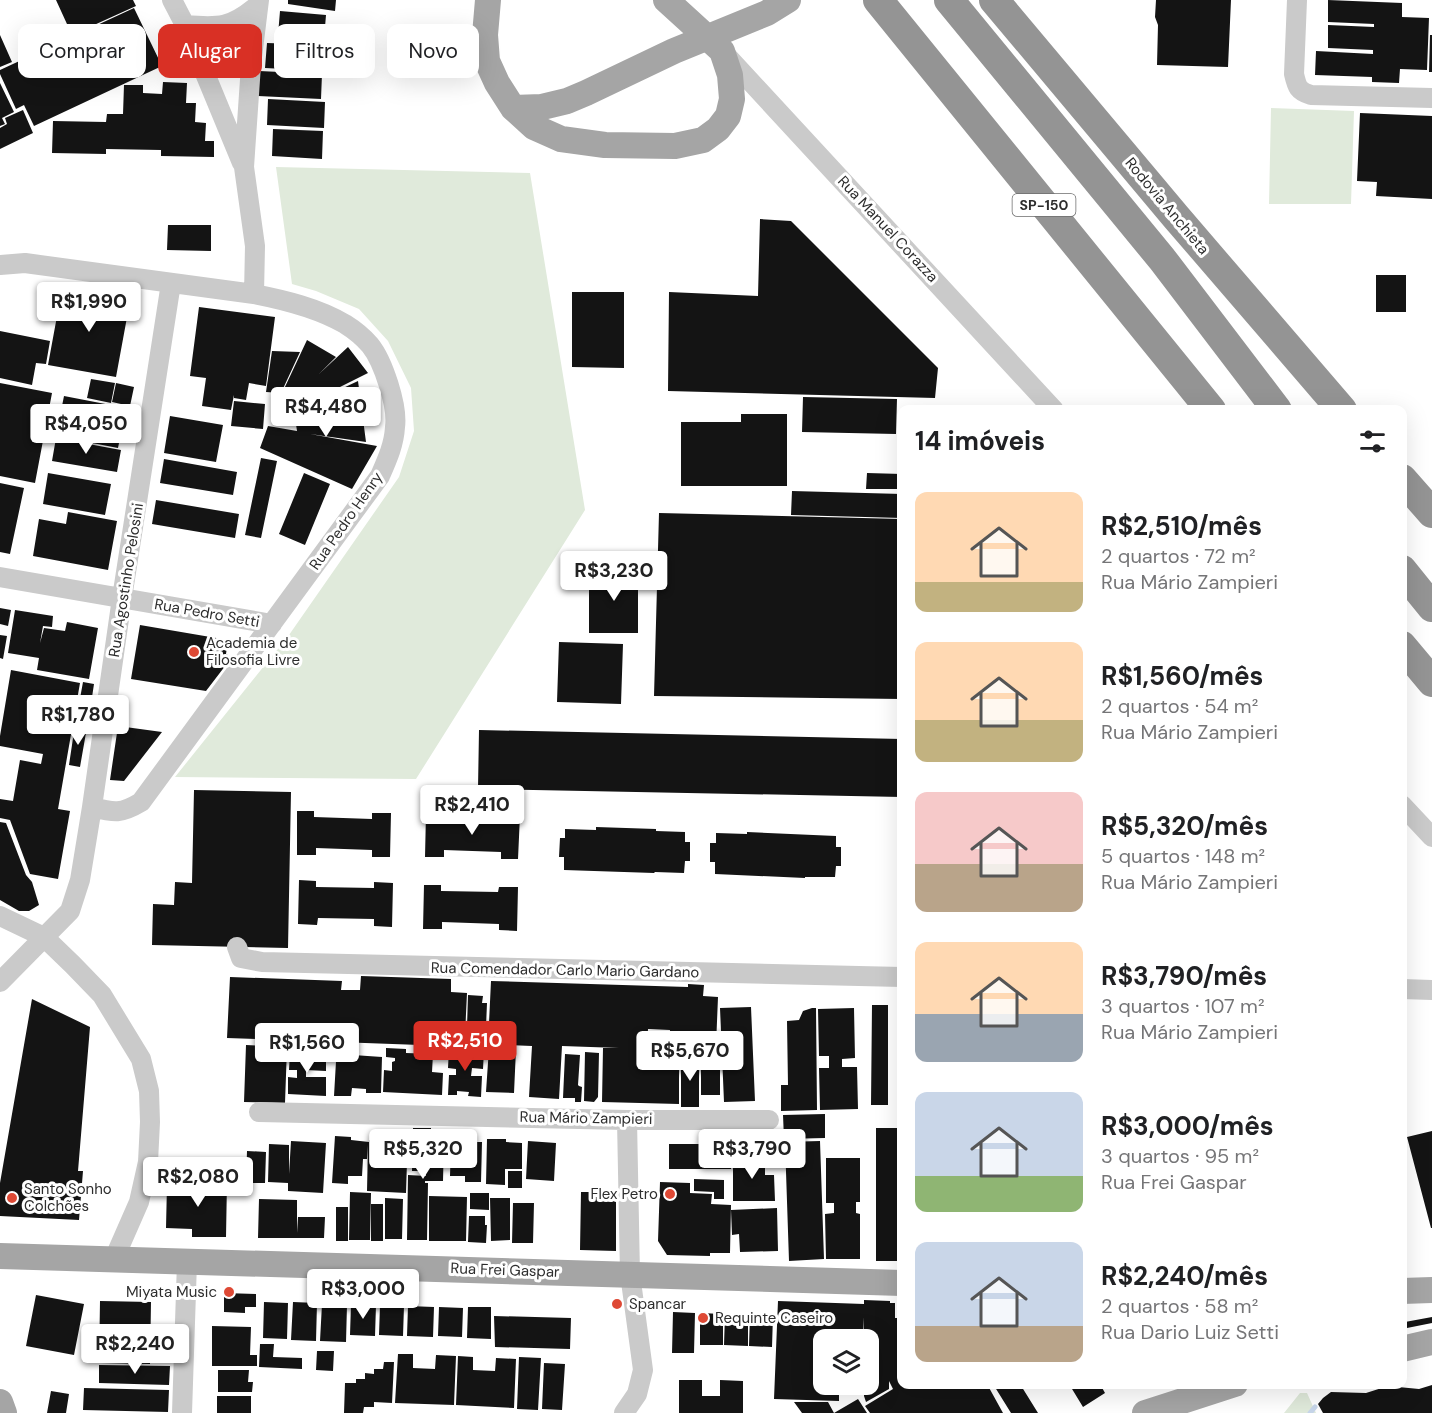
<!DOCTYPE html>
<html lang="pt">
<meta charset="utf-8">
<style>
:root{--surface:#fff;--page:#f2f2f2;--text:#202124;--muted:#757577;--accent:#d93025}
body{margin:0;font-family:"DM Sans",sans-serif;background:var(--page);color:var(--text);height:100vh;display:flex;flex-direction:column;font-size:22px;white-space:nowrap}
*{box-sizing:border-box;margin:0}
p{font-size:20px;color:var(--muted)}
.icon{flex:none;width:33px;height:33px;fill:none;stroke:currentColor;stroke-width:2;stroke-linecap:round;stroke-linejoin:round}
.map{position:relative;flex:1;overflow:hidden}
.drawer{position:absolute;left:897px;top:405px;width:510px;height:984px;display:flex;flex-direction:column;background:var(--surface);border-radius:12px;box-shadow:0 6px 24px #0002}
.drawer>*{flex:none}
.top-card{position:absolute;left:18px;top:24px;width:570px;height:54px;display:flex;gap:12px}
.fabs{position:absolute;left:813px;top:1329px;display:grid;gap:12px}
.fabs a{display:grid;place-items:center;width:66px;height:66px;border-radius:12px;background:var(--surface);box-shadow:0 6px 24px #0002;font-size:30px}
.price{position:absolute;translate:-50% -51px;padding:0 14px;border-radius:6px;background:#fff;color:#222;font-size:20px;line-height:39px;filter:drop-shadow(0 2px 3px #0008)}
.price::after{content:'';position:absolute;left:50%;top:36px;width:18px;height:14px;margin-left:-9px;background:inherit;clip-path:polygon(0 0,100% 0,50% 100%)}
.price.active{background:var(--accent);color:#fff}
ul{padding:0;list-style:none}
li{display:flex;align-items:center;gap:18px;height:150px;padding:0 18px}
li span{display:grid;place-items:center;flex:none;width:168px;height:120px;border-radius:12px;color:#555}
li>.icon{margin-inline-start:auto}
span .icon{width:72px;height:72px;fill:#fffc;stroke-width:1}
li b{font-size:26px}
h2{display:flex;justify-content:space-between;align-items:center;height:72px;padding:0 18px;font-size:26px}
.tag{padding:0 21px;border-radius:12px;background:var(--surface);box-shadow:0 6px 24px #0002;font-size:21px;line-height:54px}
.tag.active{background:var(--accent);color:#fff}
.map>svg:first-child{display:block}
.green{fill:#e0eadb}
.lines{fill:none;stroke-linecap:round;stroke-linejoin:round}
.stream{stroke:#c7d6ea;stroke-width:5}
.building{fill:#141414}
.minor{stroke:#cacaca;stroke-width:20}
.major{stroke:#a5a5a5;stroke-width:26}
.highway{stroke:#949494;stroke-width:30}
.poi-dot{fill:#de4935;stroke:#fff;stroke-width:2}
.labels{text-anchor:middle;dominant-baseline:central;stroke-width:6;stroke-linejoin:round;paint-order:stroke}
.shield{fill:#fff;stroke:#6c6c6c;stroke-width:1.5}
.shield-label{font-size:14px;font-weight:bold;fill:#2d2d2d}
.street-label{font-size:15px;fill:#2d2d2d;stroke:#fff}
.poi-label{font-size:15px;fill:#2d2d2d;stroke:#fff;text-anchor:start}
</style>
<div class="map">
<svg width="1432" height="1413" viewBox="0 0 1432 1413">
<rect width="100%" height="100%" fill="#fff"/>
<path class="green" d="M1271 108 1354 111 1351 204H1269Z
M276 167 530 173 585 510 416 779 175 777 289 635 399 477 414 431 411 388 388 341 359 309 316 291 292 284Z
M1300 1393H1307L1316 1413H1284Z"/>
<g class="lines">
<path class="stream" d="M1310 1413 1315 1407"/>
</g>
<path class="building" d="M56 0H133L136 6 72 35Z
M288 0H336L335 11 288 4Z
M1156 0H1231L1228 67 1157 65 1158 25 1155 17Z
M1328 0 1402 3V17L1429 18 1427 70 1400 69 1399 83 1372 82V77L1315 75 1316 51 1373 54V50L1328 48V25L1374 27V24L1328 22Z
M134 8 162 66 34 126 24 105 16 109 0 74V70Z
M280 11 326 15 324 39 278 35Z
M0 35 12 62 0 67Z
M1430 35H1432V72H1429Z
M267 43 325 45 324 71 265 68Z
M259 71 322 74 321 99 258 96Z
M163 82 187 83 186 103H196L195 122 206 123 205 141H214V157L161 156V150L106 149V154L52 153 53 121 106 122 107 114H123L124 85H143V93L162 94Z
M0 83 14 112 2 118 5 124 0 126Z
M268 99 325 102 324 128 267 125Z
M23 110 33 133 0 149V128L7 124 5 118Z
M1360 113 1432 116V199L1376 196 1377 182 1357 181Z
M273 129 323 131 322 159 272 156Z
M760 219 791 221 938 368 935 398 668 391 669 292 758 296Z
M168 225H211V251L167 250Z
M1376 275H1406V312H1376Z
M62 289 130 301 116 377 48 365Z
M572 292H624V368L572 367Z
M199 307 275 317 266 386 249 383 246 400 234 398V395L231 410 202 406 206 378 190 376Z
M0 331 50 341 46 364 36 363 32 385 0 378Z
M307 340 336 357 319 374 348 347 368 373 300 407 284 389Z
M272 351 300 352 281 393 266 392Z
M91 379 115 383 111 403 87 398Z
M358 381 366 442 310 434 377 446 352 489 260 448 268 426 297 431 294 411Z
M0 383 52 393 35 483 0 476Z
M116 383 134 387 130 406 112 402Z
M64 396 126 408 118 448 56 436Z
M803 397 897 399 896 434 802 432Z
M234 401 265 404 263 429 231 426Z
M741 414H787V486H681V422H741Z
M170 416 223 425 216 462 164 453Z
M56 438 121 450 117 472 52 461Z
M261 458 277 461 261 538 245 535Z
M164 459 237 472 233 495 160 483Z
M48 473 111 484 105 515 43 504Z
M304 473 330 484 305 545 279 534Z
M867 473 902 474V489H866Z
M0 483 24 488 10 554 0 552Z
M792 491 902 494V518L791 515Z
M156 500 239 514 235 538 152 524Z
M68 512 117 521 108 570 33 556 39 519 66 524Z
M659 513 902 519V699L654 696Z
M589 570H638V633H589Z
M0 608 11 610 8 626 0 624Z
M15 610 53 616 52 627 43 626 40 643 44 628 65 631 67 622 98 628 89 679 37 670 39 658 8 653Z
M140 625 228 640 226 654 232 657 206 691 131 679Z
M0 635 7 636 3 659 0 658Z
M559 642 623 644 621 704 557 702Z
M11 670 80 683 58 809 70 811 58 879 30 874 10 820 0 818V799L13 801 20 760 41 764 43 754 0 746V736Z
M83 682 94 684 89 717 77 715Z
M75 725 87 727 80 767 69 765Z
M118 726 162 732 124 781 110 780Z
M479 730 902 739V797L478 789Z
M194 790 291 792 288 948 152 945 153 904 174 905 175 882 192 883Z
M297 811H314V817L372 819V813H391L390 857H372V850L316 848V855H297Z
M426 813H443V819L500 821 501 815H520L518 859H501V852L444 850V857H425Z
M0 822 6 823 26 875 32 882 39 905 29 911H19L0 900Z
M596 827 656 829V831L685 832V842H690V861H685L684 873 655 872 654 873 564 870V857H559L560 838H565V829L596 830Z
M747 832 836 836V847H841V866H836L835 877H805V878L715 874V862H710V843H716V833L747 834Z
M299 880 316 881V887L374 888V882L393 883 392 927 374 926V919L318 918 317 925 298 924Z
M424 885H441V891L498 892 499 887H518L517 931 499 930V924L442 922V929H423Z
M361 976 451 979V992L467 993 465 1035 449 1034 448 1046 227 1038 230 977 342 981 341 990H360Z
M491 981 688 987V984L704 985 703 996 718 997 716 1046 669 1045 670 1030 648 1029 647 1049 679 1050V1104L602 1102 603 1048H619L562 1046 559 1099 529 1097 532 1046 488 1044Z
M468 995 483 996 482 1003H487L486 1027H467Z
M32 999 90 1027 78 1171H83L79 1220 0 1216V1183Z
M872 1005H888V1105H871Z
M751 1007 755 1101 724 1102 720 1008Z
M812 1008H816L817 1110 781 1111V1085H788L787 1021 799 1020 803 1011Z
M854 1008 855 1058 842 1059V1067H857L858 1109 820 1110 819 1068H829V1056H819L818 1009Z
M337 1044 354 1045 353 1055 382 1057 381 1093H366V1089L352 1088 351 1096H334Z
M246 1045 287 1047 285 1103 244 1102Z
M386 1048 406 1049V1053L433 1054 432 1072 443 1073 442 1095 383 1092 384 1070 392 1071V1062L395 1061V1058L386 1057Z
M449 1048H462L461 1053 471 1054V1049L484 1050 483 1069 472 1068 471 1076H482L481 1097 468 1096 469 1092 457 1091V1095H448L449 1075H456V1069L448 1068Z
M489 1048 516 1049 514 1093 486 1092Z
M701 1048H720V1095H701Z
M290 1052 326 1054V1071L306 1070V1077H326V1096L288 1094V1077L297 1078V1070H289Z
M585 1052 599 1053 598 1097 594 1102 584 1101Z
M565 1054 580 1055 578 1085 579 1086 582 1087 581 1102H575V1098H563Z
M681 1057H699V1107H681Z
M900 1057H902V1127H898Z
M825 1114V1138L784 1139 783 1115Z
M413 1128H431V1138H444L443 1181H425V1183H428L427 1240H407L408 1175 426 1176V1171H412Z
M876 1128H902V1261H876Z
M389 1129 408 1130 406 1193 367 1191 368 1145 367 1159H363L362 1176H348V1184L332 1183 335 1136 351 1137V1140L369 1142V1140L389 1141Z
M1432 1131V1228H1431L1407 1137Z
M487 1139H506V1142L522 1143V1169H505V1185L486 1184Z
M291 1141 326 1143 323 1193 288 1191V1183L268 1182 269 1144 289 1145V1174Z
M528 1141 556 1143 554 1181 526 1179Z
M820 1141 824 1259 789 1261 785 1142Z
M451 1142H482L481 1182H465V1176H450Z
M669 1144H731V1169H669Z
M247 1151 266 1152 265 1183H246Z
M733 1156H765V1175H774L775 1201H733Z
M826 1158H860V1202H856V1213L860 1214V1259H826L825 1214 834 1213V1203H826Z
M508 1171H522V1188H508Z
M694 1179 724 1180V1199H714V1192L694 1191Z
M194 1180 227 1181 226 1237H192V1229L166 1228 167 1184 194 1185Z
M660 1182 690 1183V1193L712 1194 711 1204 731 1205 730 1253H710V1256L667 1255 658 1241Z
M350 1192 371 1193 370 1240H349Z
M581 1192H616V1251L580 1250Z
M470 1193H489V1210L470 1209Z
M429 1196 467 1197 466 1241H429Z
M385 1198 403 1199 402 1239H385Z
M490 1198H510V1240L491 1241Z
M259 1199 297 1200V1233L298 1217H325L324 1238H258Z
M513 1203H534L533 1243H512Z
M371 1204H383V1241H371Z
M336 1207H348V1241H336Z
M777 1208 778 1251 740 1252 739 1234 732 1235 731 1210Z
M469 1216H485V1225H487L486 1243 468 1242Z
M224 1293 256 1294V1307H245V1313L224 1312Z
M36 1295 84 1304 74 1355 26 1346Z
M864 1300 890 1301V1303H895V1318H902V1384H987L1003 1413H870L865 1406 893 1389 889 1381V1389L866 1402 864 1396V1384H868V1340H864V1317L863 1340H824V1384H861V1392L839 1391V1401L774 1399 778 1301 864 1304Z
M100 1301 151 1302 150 1364 99 1363Z
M264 1302 288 1303 287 1339 263 1338Z
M293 1302 317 1303 316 1341 291 1340Z
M322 1304 347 1305 346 1342 320 1341Z
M351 1304 376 1305 375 1336 350 1335Z
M380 1305 404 1306 403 1336 379 1335Z
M408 1306 434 1307 433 1337 407 1336Z
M439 1307 463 1308 462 1337 438 1336Z
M468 1307H491V1339L467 1338Z
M673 1312 695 1313 694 1353H672Z
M700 1313 723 1314V1345H700Z
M725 1314H748V1346L724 1345Z
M750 1315H773L772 1347 749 1346Z
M494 1316 571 1318 570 1349 495 1347Z
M1432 1317V1323L1407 1328 1405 1322Z
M212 1326 251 1327 250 1355H257V1366H212Z
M260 1344H274L273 1357 302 1358V1369L259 1367Z
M317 1351H334L333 1371 316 1370Z
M398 1354H413V1368L435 1369 436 1355 456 1356 454 1405 395 1403Z
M458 1356 473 1357V1370L495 1371 496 1358 516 1359 514 1408 456 1405Z
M519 1357 541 1358 538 1410 517 1409Z
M384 1362H394L392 1403 374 1402V1407H364L363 1413H344L345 1383H356V1379H365V1373L374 1374V1369H383Z
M544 1363 565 1364 562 1410 542 1409Z
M99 1365 170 1366 169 1385 99 1383Z
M218 1370H249L248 1382H253L252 1392H218Z
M679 1380H702V1396H720V1380L743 1381V1413H679Z
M993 1384H1020L1038 1413H1011Z
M1069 1384H1100L1105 1393 1083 1407Z
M1432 1385V1413H1323L1318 1404 1323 1398 1331 1392 1366 1393 1388 1386 1419 1389Z
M84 1388 169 1390 168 1412 83 1410Z
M51 1391 69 1394 66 1413H47Z
M217 1396H251V1413H217Z
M858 1399 867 1413H834Z
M794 1402H828L834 1413H802Z"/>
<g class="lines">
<path class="minor" d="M172 0 185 25 242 163
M1297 0 1294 74C1297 87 1298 91 1311 95L1432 98
M185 25C219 28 231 28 258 5
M726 55 1054 410
M0 265 25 263 254 294C285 300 318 308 345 324 353 329 364 338 370 345 383 361 398 406 395 427 394 445 387 460 380 476L141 802C121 814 115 813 92 807
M254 294 255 246 244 167 251 65 259 0
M0 577 272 624
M1402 805 1432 837
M0 916 44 937 73 965 102 995 141 1059 149 1091 150 1122 148 1162 139 1202 114 1259
M237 947 241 958 262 962 902 977
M0 982 70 911 80 880 92 807 122 598 171 283
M1402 989 1432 990
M259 1112 627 1120H769
M182 1413 187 1262
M624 1413 637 1394 643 1370 630 1274 627 1120"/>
<path class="major" d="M488 0 485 35 487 61 497 83 513 108 534 127 561 139 605 145 675 146 703 140 718 129 728 116 732 99 730 75 722 51 666 0
M513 108 542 107 567 101 586 93 674 51 767 13 788 0
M0 1256 902 1283
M1402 1291 1432 1290
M1402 1349 1432 1342
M0 1402 4 1413
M1145 1413 1235 1384"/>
<path class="highway" d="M878 0 1211 410
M949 0 1162 259 1277 410
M994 0 1176 217 1342 410
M1402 479 1432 513
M1402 570 1432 607
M1402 646 1432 682"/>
</g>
<g class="poi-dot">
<circle cx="194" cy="652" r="6"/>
<circle cx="670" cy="1194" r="6"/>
<circle cx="12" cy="1198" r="6"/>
<circle cx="229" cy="1292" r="6"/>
<circle cx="617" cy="1304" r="6"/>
<circle cx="703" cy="1318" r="6"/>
</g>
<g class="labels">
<rect class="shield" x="1012.5" y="194" width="63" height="22" rx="4.5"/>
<g class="shield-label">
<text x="1044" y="205">SP-150</text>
</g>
<g class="street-label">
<text transform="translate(1167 206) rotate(50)">Rodovia Anchieta</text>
<text transform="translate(888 229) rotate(47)">Rua Manuel Corazza</text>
<text transform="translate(346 521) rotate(-55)">Rua Pedro Henry</text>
<text transform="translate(126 580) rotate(-81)">Rua Agostinho Pelosini</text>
<text transform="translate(207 613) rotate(10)">Rua Pedro Setti</text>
<text transform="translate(565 970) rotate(1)">Rua Comendador Carlo Mario Gardano</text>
<text transform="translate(586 1118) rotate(1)">Rua Mário Zampieri</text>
<text transform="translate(505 1270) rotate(2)">Rua Frei Gaspar</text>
</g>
<g class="poi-label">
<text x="206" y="643">Academia de<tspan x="206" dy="17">Filosofia Livre</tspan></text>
<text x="24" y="1189">Santo Sonho<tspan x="24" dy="17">Colchões</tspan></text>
<text x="658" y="1194" text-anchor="end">Flex Petro</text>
<text x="217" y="1292" text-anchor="end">Miyata Music</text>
<text x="629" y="1304">Spancar</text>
<text x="715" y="1318">Requinte Caseiro</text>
</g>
</g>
</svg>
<div class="fabs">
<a><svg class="icon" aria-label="layers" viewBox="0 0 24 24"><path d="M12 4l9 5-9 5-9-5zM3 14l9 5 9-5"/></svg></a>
</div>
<b class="price" style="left:89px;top:333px">R$1,990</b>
<b class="price" style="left:326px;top:438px">R$4,480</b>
<b class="price" style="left:86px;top:455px">R$4,050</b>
<b class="price" style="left:614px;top:602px">R$3,230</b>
<b class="price" style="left:78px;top:746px">R$1,780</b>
<b class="price" style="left:472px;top:836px">R$2,410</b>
<b class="price active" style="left:465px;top:1072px">R$2,510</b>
<b class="price" style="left:307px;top:1074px">R$1,560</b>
<b class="price" style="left:690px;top:1082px">R$5,670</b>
<b class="price" style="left:423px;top:1180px">R$5,320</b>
<b class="price" style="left:752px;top:1180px">R$3,790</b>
<b class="price" style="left:198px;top:1208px">R$2,080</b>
<b class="price" style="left:363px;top:1320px">R$3,000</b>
<b class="price" style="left:135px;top:1375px">R$2,240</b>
<div class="top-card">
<a class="tag">Comprar</a>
<a class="tag active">Alugar</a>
<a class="tag">Filtros</a>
<a class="tag">Novo</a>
</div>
<section class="drawer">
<h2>14 imóveis<svg class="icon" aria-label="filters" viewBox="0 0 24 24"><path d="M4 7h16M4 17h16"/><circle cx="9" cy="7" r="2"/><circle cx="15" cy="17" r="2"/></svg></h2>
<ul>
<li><span style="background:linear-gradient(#ffd9b3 75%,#c2b280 0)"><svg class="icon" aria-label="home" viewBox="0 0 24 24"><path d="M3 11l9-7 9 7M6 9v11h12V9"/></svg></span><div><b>R$2,510/mês</b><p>2 quartos · 72 m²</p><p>Rua Mário Zampieri</p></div></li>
<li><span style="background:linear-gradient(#ffd9b3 65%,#c2b280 0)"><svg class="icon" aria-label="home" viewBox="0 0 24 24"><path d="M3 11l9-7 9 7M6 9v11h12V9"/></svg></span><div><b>R$1,560/mês</b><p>2 quartos · 54 m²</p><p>Rua Mário Zampieri</p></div></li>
<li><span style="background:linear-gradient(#f6c9c9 60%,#b9a48a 0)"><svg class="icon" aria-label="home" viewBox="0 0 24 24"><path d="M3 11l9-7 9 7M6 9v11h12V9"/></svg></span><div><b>R$5,320/mês</b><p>5 quartos · 148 m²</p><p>Rua Mário Zampieri</p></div></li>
<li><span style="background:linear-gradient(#ffd9b3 60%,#9aa5b1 0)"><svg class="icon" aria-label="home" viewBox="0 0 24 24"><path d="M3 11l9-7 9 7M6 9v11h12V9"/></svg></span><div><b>R$3,790/mês</b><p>3 quartos · 107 m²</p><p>Rua Mário Zampieri</p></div></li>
<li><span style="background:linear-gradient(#c9d6e8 70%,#8fb573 0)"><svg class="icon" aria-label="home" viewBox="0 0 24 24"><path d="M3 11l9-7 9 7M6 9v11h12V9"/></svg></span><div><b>R$3,000/mês</b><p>3 quartos · 95 m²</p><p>Rua Frei Gaspar</p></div></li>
<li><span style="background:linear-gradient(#c9d6e8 70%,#b9a48a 0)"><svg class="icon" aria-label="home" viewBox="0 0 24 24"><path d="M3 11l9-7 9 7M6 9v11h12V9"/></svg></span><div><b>R$2,240/mês</b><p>2 quartos · 58 m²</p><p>Rua Dario Luiz Setti</p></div></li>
</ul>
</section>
</div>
